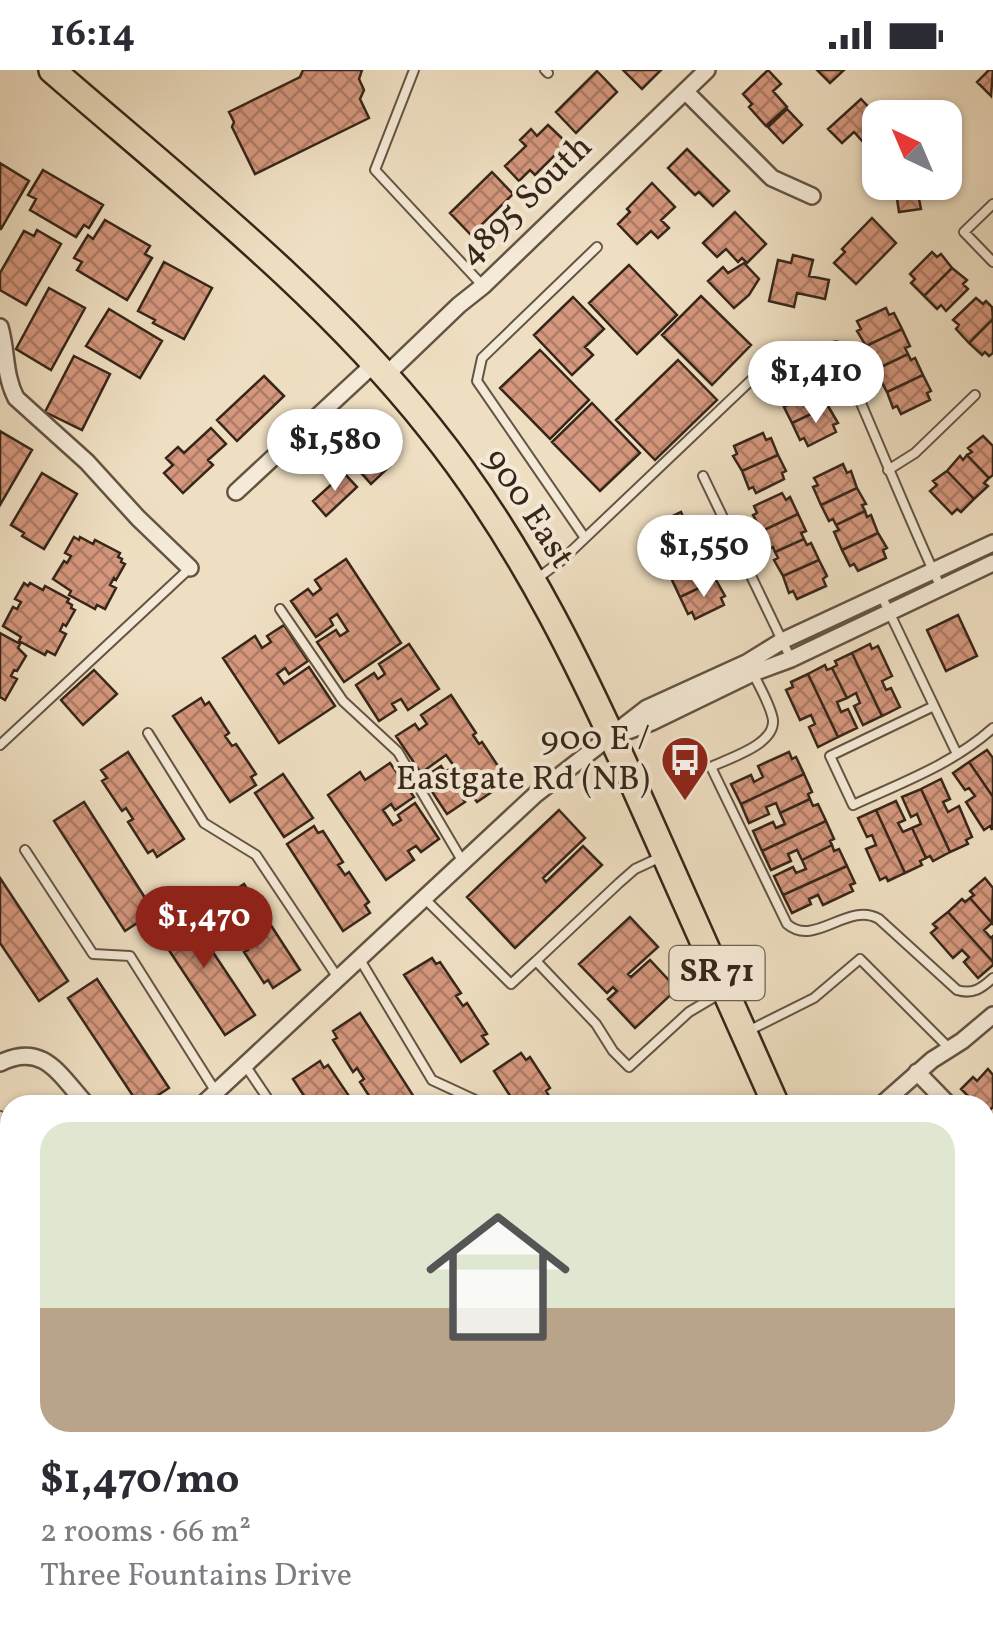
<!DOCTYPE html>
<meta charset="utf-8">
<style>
:root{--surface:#fff;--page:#f2f2f3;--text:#2b2b33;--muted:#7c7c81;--line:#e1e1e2;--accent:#8f2418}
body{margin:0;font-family:Vollkorn,serif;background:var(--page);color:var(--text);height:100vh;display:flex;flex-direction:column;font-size:38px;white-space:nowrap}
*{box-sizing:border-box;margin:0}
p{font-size:32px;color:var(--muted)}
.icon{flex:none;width:55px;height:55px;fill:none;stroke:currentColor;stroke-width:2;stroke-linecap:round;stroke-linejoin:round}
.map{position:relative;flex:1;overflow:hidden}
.drawer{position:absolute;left:0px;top:1025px;width:995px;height:550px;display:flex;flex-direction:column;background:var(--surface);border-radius:30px 30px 0 0;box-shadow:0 2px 8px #0004}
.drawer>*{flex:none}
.needle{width:65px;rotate:316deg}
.fabs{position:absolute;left:862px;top:30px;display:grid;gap:20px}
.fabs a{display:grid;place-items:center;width:100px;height:100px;border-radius:20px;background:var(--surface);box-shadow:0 2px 8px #0004;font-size:50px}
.price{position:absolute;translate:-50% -85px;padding:0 22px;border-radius:35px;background:#fff;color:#222;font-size:32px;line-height:65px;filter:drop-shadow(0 2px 5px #0008)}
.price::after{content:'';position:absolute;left:50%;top:60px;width:30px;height:22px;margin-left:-15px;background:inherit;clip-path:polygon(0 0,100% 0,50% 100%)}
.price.current{background:var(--accent);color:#fff}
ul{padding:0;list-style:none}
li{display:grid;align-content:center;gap:20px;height:530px;padding:0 40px}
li+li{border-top:2px solid var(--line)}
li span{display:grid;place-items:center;height:310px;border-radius:30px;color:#555}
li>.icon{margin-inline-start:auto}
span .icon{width:180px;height:180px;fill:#fffc;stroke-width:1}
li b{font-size:42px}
.status{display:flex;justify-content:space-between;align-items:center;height:70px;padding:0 50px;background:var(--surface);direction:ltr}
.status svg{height:28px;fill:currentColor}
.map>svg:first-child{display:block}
.building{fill:url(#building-cross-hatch);stroke:#362619;stroke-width:2.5}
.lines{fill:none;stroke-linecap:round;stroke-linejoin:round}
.service-casing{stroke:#645443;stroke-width:12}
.minor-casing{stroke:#645443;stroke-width:20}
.primary-casing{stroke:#362619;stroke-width:30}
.service{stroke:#f5ead7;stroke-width:8}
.minor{stroke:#f5ead7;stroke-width:15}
.primary{stroke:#efdfc2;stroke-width:25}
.labels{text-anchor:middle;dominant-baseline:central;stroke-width:8;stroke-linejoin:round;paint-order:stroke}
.shield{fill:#f5ead7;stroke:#6f6152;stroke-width:2.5}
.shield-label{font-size:32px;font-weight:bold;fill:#362619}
.street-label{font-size:35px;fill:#362619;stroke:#f5ead7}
.poi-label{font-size:35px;fill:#362619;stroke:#f5ead7;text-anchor:end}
</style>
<div class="status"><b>16:14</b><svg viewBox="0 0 49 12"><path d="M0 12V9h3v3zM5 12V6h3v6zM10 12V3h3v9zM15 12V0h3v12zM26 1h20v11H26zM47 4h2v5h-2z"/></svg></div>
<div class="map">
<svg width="993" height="1575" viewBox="0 0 993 1575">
<defs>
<pattern id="building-cross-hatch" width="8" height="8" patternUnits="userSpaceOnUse" patternTransform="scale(2.5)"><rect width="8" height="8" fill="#d5977d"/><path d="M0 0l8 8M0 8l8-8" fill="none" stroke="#ae7b66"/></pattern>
</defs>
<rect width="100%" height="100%" fill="#efdfc2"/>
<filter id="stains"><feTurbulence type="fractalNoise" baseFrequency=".002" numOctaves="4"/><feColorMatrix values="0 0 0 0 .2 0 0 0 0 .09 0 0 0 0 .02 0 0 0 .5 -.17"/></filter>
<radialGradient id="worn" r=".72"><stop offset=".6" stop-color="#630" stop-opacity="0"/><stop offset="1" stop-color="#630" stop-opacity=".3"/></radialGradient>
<path class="building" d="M303 0H362L359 9 364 20 360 29 369 48 255 104 232 57 234 52 229 42 300 7Z
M623 0H661L642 19Z
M768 0 781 14 773 21 787 37 766 56 749 37 752 34 743 24Z
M817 0H844L830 13Z
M989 0H993L991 26 977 12Z
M597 1 617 22 576 63 556 42Z
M861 29 880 49V74L872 82 854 62 842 73 828 59Z
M787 39 802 55 783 73 768 57Z
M548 55 567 73 535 105 530 100 519 111 505 96 526 76 520 70 531 59 537 66Z
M687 79 729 121 713 136 699 122 695 125 668 98Z
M0 93 29 111 1 159H0Z
M43 100 103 135 89 158 84 155 76 167 30 140 36 129 28 125Z
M492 102 513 124 471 165 450 143Z
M891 112H932L934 127 919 129 921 139 899 142 896 122 893 123Z
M652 113 675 137 661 150 669 158 658 168 651 161 637 174 618 154 630 142 627 139Z
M735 142 766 174 747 193 742 188 738 192 726 179 717 187 703 173Z
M872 148 896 173 856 214 834 193 845 182 842 179Z
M105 150 150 176 145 184 152 188 127 230 77 200 82 192 74 188 88 165 93 169Z
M37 160 61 174 26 235 0 220V203L24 161 34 166Z
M932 182 937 187 941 184 952 198 924 226 911 213 915 209 910 204Z
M793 185 813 190 809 206 829 210 825 229 797 223 794 237 769 231 778 190 791 193Z
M164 192 212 218 184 269 153 253 155 250 138 241Z
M744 193 759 209 749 225 734 238 708 211 723 197 728 203Z
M629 195 677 245 637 284 589 233Z
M952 198 967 210 963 214 968 219 946 241 941 235 937 239 924 226Z
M49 218 85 238 51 300 16 279Z
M701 226 751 275 712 315 662 265Z
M573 227 604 259 585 277 593 285 572 305 534 265Z
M976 228 983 234 986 231 992 237 993 249 969 273 956 259 959 255 953 250Z
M886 238 889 245 894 243 902 259 866 276 857 261 861 259 857 251Z
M109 239 162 271 140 308 86 276Z
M993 249V283L989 286 985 282 982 285 969 273Z
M902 259 910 276 905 278 908 284 879 298 877 292 873 294 866 276Z
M540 280 589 330 550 369 500 318Z
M908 284 911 290 915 288 923 305 887 322 878 305 882 303 879 298Z
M74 286 110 304 82 360 45 342Z
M678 290 717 330 655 390 616 350Z
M923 305 931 321 927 323 930 330 901 344 897 336 893 338 887 322Z
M264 306 284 326 237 371 217 350Z
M814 314 817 321 822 319 828 336 792 353 784 337 788 335 785 327Z
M592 333 640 383 600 421 552 372Z
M828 336 838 353 833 355 836 362 808 376 804 368 800 370 792 353Z
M211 358 226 374 208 390 213 395 183 423 164 403 173 395 166 388 178 377 184 383Z
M0 361 32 380 0 435Z
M763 363 766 370 771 368 778 385 742 401 733 386 737 384 734 376Z
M983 366 993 376V405L989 408 967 385 972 382 968 378Z
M375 378 390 396 371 414 355 396Z
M778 385 786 401 782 403 784 409 756 423 753 417 749 419 742 401Z
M967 385 989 408 984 413 988 416 974 429 947 401 960 386 963 390Z
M843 394 847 403 851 401 857 418 821 435 813 417 818 415 814 408Z
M947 401 974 429 961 442 957 439 952 444 930 421 937 415 933 411Z
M42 403 77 424 44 479 22 466 24 463 11 455Z
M344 403 357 417 326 446 313 431Z
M857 418 866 434 862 435 865 441 836 455 833 449 829 451 821 435Z
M782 423 786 430 790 427 798 444 762 461 753 445 757 443 754 436Z
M865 441 867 447 871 445 878 463 842 480 834 462 839 460 836 455Z
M681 442 685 451 689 449 695 466 659 482 651 465 655 463 652 456Z
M798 444 806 461 801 463 804 469 775 482 773 477 769 479 762 461Z
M878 463 887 478 883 480 886 488 858 501 854 494 850 496 842 480Z
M695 466 704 482 700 484 703 489 674 503 671 497 667 499 659 482Z
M74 467 79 470 80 467 93 474 95 470 120 483 118 487 122 489 121 492 125 494 116 510 114 508 110 515 116 518 105 539 97 535 95 539 69 525 71 521 53 509 64 491 67 493 71 486 65 483Z
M804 469 807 475 811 473 819 490 783 506 774 490 778 488 775 482Z
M346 489 401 573 344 612 317 572 336 560 340 566 348 561 337 544 330 549 333 555 316 567 291 531 308 519 313 525 321 519 315 510Z
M703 489 705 495 709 493 716 510 680 527 672 510 676 508 674 503Z
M819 490 827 506 823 509 826 516 797 529 793 521 789 523 783 506Z
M716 510 725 526 721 528 724 535 695 549 692 542 688 544 680 527Z
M24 513 28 516 30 513 43 520 45 516 69 529 67 532 72 535 71 538 75 540 66 556 63 554 60 561 66 564 55 585 47 581 45 585 19 571 21 567 3 556 13 537 17 539 21 532 15 529Z
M958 545 977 586 946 601 927 560Z
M284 555 308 591 289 604 285 598 277 604 284 614 309 597 335 636 279 673 223 588 255 566 262 578 271 572 267 566Z
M0 563 20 574 18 578 26 586 17 601 14 600 11 606 17 609 5 630 0 627Z
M409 574 439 619 408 640 401 629 392 634 396 640 379 651 356 615 374 603 378 609 385 604 379 594Z
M870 574 872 579 878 576 892 606 882 611 886 620 891 618 900 637 882 646 852 583Z
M852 583 882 646 863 655 854 636 860 633 856 623 847 628 832 598 837 595 835 591Z
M825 595 827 600 832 598 847 628 837 632 841 642 848 639 857 658 838 667 808 604Z
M94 600 117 624 83 655 61 630Z
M808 604 838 667 818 677 809 657 815 654 811 645 800 650 786 620 793 617 791 612Z
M451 625 476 663 473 665 479 674 482 672 508 711 477 732 469 721 461 726 465 732 447 744 423 708 441 696 445 702 454 696 446 685 421 703 396 666 415 654 419 660 427 654 421 645Z
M201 628 205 635 209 632 229 663 225 666 232 676 236 674 256 704 251 707 256 715 230 732 173 646Z
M987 680 993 688V727L969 692Z
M128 682 184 769 157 787 153 780 148 783 128 752 133 749 126 738 122 741 102 711 107 708 101 700Z
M789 682 792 689 796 687 804 704 741 734 731 714 751 705 754 712 763 707 758 696Z
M969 692 993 727 992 760 990 756 984 760 966 732 975 726 969 718 965 720 953 703Z
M390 693 414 727 395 740 391 734 383 740 393 755 401 750 398 745 415 733 439 769 421 782 416 776 408 781 414 790 386 810 328 725 360 702 365 710Z
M283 704 313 748 284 767 255 723Z
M804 704 812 722 808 724 810 729 780 743 776 733 766 737 769 744 749 753 741 734Z
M941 709 950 729 943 732 948 742 959 736 972 767 966 770 968 774 950 782 921 719Z
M921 719 950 782 933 791 930 786 926 788 912 758 921 754 917 744 911 747 902 727Z
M810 729 813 736 818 734 826 751 762 781 753 761 773 752 776 758 785 754 780 743Z
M896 731 905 750 898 753 903 762 912 758 926 788 920 791 922 795 905 803 876 740Z
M84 732 154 842 125 861 54 751Z
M559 740 585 768 543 808 546 812 583 776 602 795 515 878 467 827Z
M876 740 905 803 888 811 886 807 880 810 866 779 876 775 872 765 867 767 858 748Z
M826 751 834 769 830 771 832 775 802 790 797 780 788 784 791 791 771 800 762 781Z
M314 756 318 763 323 761 343 792 338 795 345 805 349 802 369 832 365 835 370 843 343 861 287 774Z
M832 775 834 781 839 779 847 796 783 825 774 806 793 797 796 803 806 799 802 790Z
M847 796 855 813 850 815 853 821 823 835 818 825 809 829 811 834 792 843 783 825Z
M0 808 68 911 39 931 0 873Z
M985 808 993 818 992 853 970 828 974 825 970 821Z
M244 814 300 900 273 918 268 910 264 913 244 882 248 880 241 869 237 872 217 841 221 838 217 832Z
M970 828 992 853 984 860 991 868 993 866V892L948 842 962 829 965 832Z
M182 836 255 945 225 965 153 856Z
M948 842 993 892V895L978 908 964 892 969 887 962 880 953 888 931 863 937 858 933 854Z
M630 847 658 877 628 904 631 907 650 890 677 919 635 958 608 929 617 921 613 917 607 923 579 894Z
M432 888 436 894 440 892 461 923 456 926 463 936 467 933 487 964 482 966 488 974 461 992 404 905Z
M97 909 169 1018 143 1035H139L68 928Z
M360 943 416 1030 408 1035H375L360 1012 364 1009 357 998 353 1002 333 970 337 968 333 961Z
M521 983 526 990 530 987 550 1018 546 1021 552 1031 557 1029 561 1035H516L494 1001Z
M320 991 324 998 328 995 349 1026 344 1029 348 1035H310L293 1009Z
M988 999 993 1005V1037L985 1044V1035H977L961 1019 973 1007 977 1011Z
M0 1120 10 1138V1214L0 1196Z
M0 1467 10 1485V1544L2 1548 0 1544Z
M132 1565H157L155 1575 130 1572Z
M311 1565H338L344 1571 351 1565H363L373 1575H304L303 1574Z
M676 1565H743L753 1575H666Z
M829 1565H861L864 1569 860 1575H839Z"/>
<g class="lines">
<g class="service-casing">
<path id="service" d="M414 0 375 100 483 216
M545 0 548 3
M993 134 964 162 993 192
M836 276C872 356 904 438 941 518
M888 400 915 383 975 325
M703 406 791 589
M585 468 477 311 482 288 597 177
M538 508 562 490 764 298
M881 525 957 684
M280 539 343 631 398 682 463 792
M754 605C760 618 771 636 773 650 775 675 729 688 711 697L787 854C815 878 848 831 879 849L957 920C973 925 982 918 993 908
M934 636 830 686 853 735C901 713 953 694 993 658
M148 663 204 753 256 785 338 908
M0 675 190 498
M25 780 93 884 130 886 216 1022
M663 786 635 799 619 813 536 891 596 954 613 981 629 997 689 942 721 923
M424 828 511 914 536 891
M359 888 432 1010 486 1035
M748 961 814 928 860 889 950 979
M245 995 272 1035
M0 1046 10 1064
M985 1156 993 1148
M0 1388 10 1406
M972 1565 982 1575
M609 1575 619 1565"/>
</g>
<g class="minor-casing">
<path id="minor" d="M685 21 772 108 812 126
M0 257C7 281 4 305 16 328L87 392 138 448 190 498
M386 305 459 235 483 216 707 0
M236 422 375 293
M625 662 652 652 753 603 791 589 993 493
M0 993C44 971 60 1006 87 1035
M917 1002 949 1035
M202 1035 536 724 647 638 748 592 782 571 993 473
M881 1035 932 990 962 971 993 945
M985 1072 993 1080
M416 1565 426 1575
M36 1575 46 1565
M531 1575 541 1565"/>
</g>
<g class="primary-casing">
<path id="primary" d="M52 0C181 112 324 224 430 358 524 475 587 609 647 745 690 842 733 939 776 1035
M985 1352 993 1360"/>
</g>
<use href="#service" class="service"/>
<use href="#minor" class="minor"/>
<use href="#primary" class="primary"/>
</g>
<defs>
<g id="bus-pin" transform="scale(2.5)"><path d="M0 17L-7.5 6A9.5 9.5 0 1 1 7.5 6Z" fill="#8f2418" stroke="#f5ead7"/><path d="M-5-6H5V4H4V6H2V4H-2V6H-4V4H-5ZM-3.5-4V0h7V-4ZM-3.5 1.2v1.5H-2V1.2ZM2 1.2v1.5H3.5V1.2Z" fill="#fff"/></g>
</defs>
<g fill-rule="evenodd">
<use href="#bus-pin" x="685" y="690"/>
</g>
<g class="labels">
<rect class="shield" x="669.5" y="876" width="95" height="54" rx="8"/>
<g class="shield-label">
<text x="717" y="903">SR 71</text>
</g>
<g class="street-label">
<text transform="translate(526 131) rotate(-44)">4895 South</text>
<text transform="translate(528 439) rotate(57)">900 East</text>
</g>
<g class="poi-label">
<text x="650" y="670">900 E /<tspan x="650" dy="40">Eastgate Rd (NB)</tspan></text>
</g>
</g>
<rect width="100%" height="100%" filter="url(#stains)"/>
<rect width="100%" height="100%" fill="url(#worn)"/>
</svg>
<div class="fabs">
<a><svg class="needle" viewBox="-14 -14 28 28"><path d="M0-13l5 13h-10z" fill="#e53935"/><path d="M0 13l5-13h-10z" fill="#7c7c81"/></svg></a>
</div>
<b class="price" style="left:816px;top:356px">$1,410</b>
<b class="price" style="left:335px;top:424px">$1,580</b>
<b class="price" style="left:704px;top:530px">$1,550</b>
<b class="price current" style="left:204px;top:901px">$1,470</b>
<section class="drawer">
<ul>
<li><span style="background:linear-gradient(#dfe7d0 60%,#b9a48a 0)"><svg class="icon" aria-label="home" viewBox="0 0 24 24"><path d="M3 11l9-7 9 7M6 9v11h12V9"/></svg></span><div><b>$1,470/mo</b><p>2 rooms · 66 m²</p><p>Three Fountains Drive</p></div></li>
</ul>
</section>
</div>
